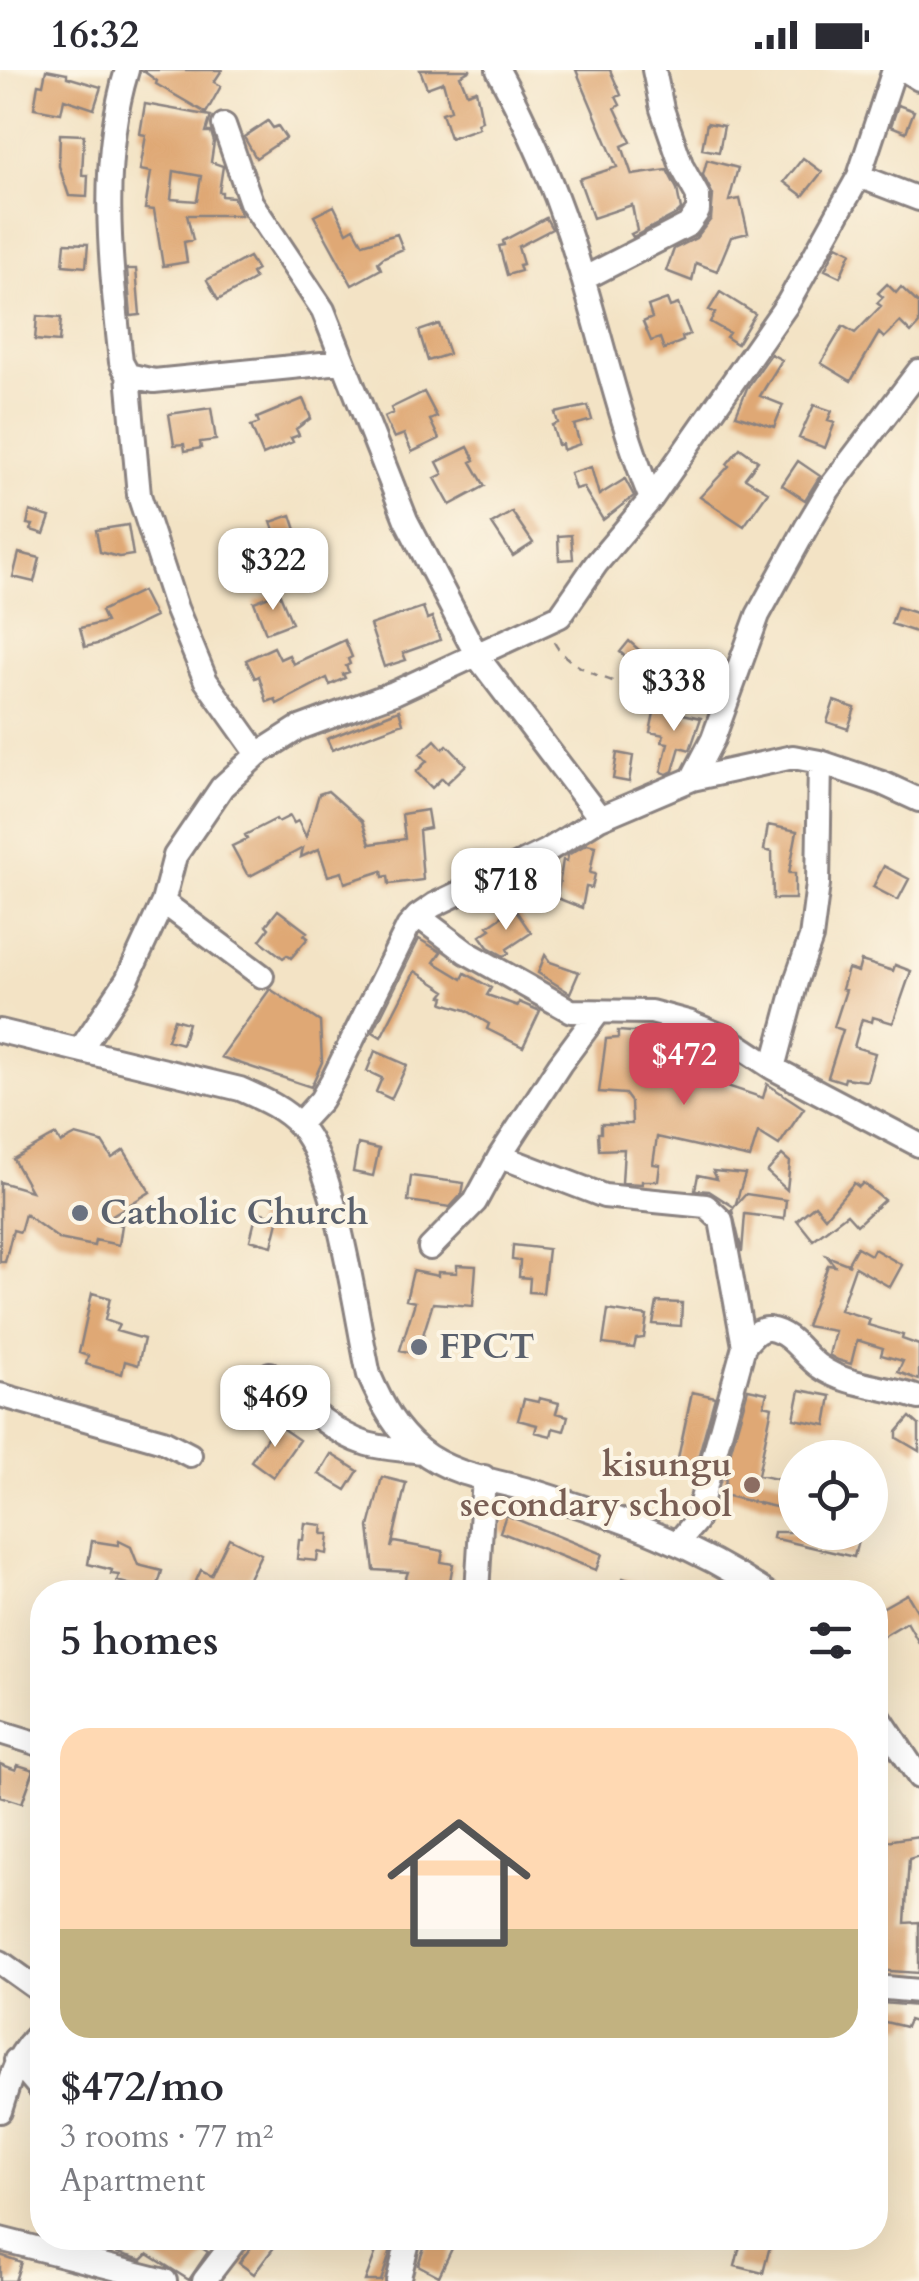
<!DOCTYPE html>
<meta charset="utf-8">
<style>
:root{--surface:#fff;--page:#f7f7f7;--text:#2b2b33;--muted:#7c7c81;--accent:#d1495b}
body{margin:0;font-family:Cardo,serif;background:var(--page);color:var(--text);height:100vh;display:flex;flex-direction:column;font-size:38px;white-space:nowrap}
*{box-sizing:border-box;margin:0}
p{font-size:32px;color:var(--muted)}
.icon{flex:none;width:55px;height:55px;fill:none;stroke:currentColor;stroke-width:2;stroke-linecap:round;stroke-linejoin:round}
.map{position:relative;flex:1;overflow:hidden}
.panel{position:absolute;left:30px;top:1510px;width:858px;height:670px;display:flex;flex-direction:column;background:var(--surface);border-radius:40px;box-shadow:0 10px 40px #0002}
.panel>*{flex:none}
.fabs{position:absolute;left:778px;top:1370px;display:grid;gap:20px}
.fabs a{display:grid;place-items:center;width:110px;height:110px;border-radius:50%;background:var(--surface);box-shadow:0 10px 40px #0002;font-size:50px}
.price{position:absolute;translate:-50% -85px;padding:0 22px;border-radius:20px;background:#fff;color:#222;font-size:32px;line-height:65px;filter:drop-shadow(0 2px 5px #0008)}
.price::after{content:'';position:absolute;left:50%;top:60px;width:30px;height:22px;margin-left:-15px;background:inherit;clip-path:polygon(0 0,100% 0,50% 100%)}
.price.current{background:var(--accent);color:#fff}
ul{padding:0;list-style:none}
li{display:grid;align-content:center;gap:20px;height:530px;padding:0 30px}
li span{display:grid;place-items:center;height:310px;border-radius:30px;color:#555}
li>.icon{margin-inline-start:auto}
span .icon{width:180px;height:180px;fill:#fffc;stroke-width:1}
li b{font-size:42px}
h2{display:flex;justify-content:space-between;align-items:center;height:120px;padding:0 30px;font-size:42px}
.status{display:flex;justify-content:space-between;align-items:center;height:70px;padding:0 50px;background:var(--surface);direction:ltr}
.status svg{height:28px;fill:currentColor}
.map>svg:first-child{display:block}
.building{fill:#dfa875;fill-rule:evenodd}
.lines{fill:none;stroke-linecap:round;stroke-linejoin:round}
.minor-casing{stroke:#8a8280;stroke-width:28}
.path{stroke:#8a8280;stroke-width:2.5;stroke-dasharray:8 8;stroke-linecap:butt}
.minor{stroke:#fff;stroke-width:22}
.worship-dot{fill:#6b7280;stroke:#fcf5e5;stroke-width:4}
.education-dot{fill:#8d6e63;stroke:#fcf5e5;stroke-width:4}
.labels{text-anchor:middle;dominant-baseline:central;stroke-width:8;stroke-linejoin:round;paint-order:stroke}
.worship-label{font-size:35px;font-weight:bold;fill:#5b616d;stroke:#fcf5e5;text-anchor:start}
.education-label{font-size:35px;font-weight:bold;fill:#785e54;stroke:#fcf5e5;text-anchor:end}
</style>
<div class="status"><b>16:32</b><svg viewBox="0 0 49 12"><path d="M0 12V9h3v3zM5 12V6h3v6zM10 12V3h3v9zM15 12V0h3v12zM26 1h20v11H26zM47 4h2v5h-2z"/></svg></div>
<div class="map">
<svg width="919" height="2211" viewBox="0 0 919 2211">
<rect width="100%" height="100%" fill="#fcf5e5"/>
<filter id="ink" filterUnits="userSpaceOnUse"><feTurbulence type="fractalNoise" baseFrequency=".01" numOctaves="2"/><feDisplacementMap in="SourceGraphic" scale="20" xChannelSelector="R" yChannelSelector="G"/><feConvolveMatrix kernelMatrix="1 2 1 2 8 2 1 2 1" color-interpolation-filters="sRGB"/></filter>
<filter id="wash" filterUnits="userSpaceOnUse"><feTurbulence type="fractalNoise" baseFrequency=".0048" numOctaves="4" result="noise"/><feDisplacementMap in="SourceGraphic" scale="40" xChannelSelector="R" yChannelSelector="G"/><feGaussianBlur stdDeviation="2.25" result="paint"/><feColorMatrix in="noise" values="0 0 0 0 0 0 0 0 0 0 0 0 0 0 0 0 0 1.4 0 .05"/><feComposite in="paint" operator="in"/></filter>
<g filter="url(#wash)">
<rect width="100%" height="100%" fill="#f3e3c5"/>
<g id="blocks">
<path class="building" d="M46 0 67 4V7L101 17 94 39 64 29 61 43 34 38 38 14 43 15Z
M142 0H222L214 12 221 16 206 43 156 14 157 11Z
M420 0H471L460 6 467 23 476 20 482 51 477 53 479 58 450 68 442 43 451 40 443 12 427 18Z
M576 0H610L621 25 616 27 620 35 615 38 631 72 622 76 632 105 667 100 677 119 681 140 678 143 633 167 631 164 637 161 632 135 593 148 579 109 617 97Z
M145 34 211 46 206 62H211L214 72 211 92 223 96 219 122H222V126L233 127 241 145H187L193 170 184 172 187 192 163 196 154 140 145 139 151 102 140 100 146 65 140 64ZM174 101 201 106 197 131 171 129Z
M898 35 914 41 906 62 891 56Z
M268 51 273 58 278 56 286 68 256 88 244 67Z
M707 53 724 56 719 82 702 79Z
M60 64 84 65 82 105H88L87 127 69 126 59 96Z
M803 88 822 102 803 126 784 112Z
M707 90 738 98 729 131 740 129 748 163 731 167 717 201 696 193 692 211 666 201 674 179 696 168 711 149 713 125 703 105Z
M334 136 347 162 354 158 363 174 397 164 403 179 384 187 378 192 381 199 352 215 314 146Z
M546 148 552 159 518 177 523 194 519 195 521 201 507 205 499 176 504 175 503 171Z
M65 173 88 174 86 197 63 195Z
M837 175 851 182 840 207 825 200Z
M249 187 257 200 252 203 255 209 218 230 207 210Z
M127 199H136L140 245 131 246Z
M887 214 896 223 901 217 919 234V254L911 263 900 252 884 268 879 263 851 311 821 293 843 256 855 263 881 236 877 233 883 227 878 223Z
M720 222 755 244 737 274 726 267 729 263 710 252 715 243 709 240Z
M667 229 670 237 678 234 690 264 682 267 683 271 664 279 660 268 651 271 643 252 652 248 648 236Z
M37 246 61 248 59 272 35 270Z
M439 254 449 284 428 291 419 261Z
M771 284 782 290 760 326 783 335 774 357 736 345 747 318Z
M424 322 437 347 430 350 439 369 412 382 404 364 394 368 384 347 393 343 391 338Z
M303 329 311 348 296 359 299 365 291 368 293 372 263 385 251 356 259 353 257 348Z
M814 335 832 341 828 350 835 352 825 378 799 368Z
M588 336 592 350 574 355 580 374 563 380 562 374 558 375 552 355 558 353 555 343Z
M211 338 216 370 200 372 201 378 185 381 184 374 174 375 169 344Z
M468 377 475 390 471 392 485 416 450 435 435 408 443 404 437 392Z
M740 378 758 391 745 408 768 422 744 456 700 427 729 396 727 394Z
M798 391 820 406 805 430 782 415Z
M591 397 599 425 625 409 634 426 603 450 583 417 575 419 570 403Z
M30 441 50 447 44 464 31 460 33 455 27 454Z
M512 442 533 473 513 486 492 454Z
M291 445 300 472 281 479 271 452Z
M128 455 133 485 119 487 100 482 96 460Z
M571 465 573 489 559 490 558 466Z
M19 483 40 488 34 512 13 507Z
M142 521 155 547 101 573 85 577 80 558 106 552 101 541Z
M279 522 292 553 266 563 254 532Z
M423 537 427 549 432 547 440 570 406 582 403 583 406 590 384 597 370 555Z
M897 537 919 544V563L891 554Z
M345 570 352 587 348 589 350 594 346 596 349 602 343 604 345 608 330 615 327 608 277 634 275 629 267 632 259 606 255 608 246 590 274 577 280 589 289 585 293 594Z
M629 571 648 588 638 598 620 582Z
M834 631 855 638 848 659 827 652Z
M655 638 701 648 690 680 680 677 673 701 667 704 661 702 668 673 662 672 664 665 650 662Z
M399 640 403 653 332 680 327 669Z
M435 670 443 679 447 675 466 695 447 713 442 708 432 718 416 702 427 691 420 684Z
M617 683 633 686 629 712 613 709Z
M328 721 362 751 370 774 405 769 402 744 427 740 430 758 419 760 423 810 389 814 388 806 383 807 382 801 345 813 342 802 328 806 319 779 301 787 303 778 250 806 247 804 232 776 247 769 245 765 276 749 278 752 290 746 294 753 298 751 306 767 319 724Z
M768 755 797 761 789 803H795V829H773L772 782 764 780Z
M587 774 595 776 590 803 595 804 592 818 586 817 582 838 557 828 563 790 567 791 568 785Z
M884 796 909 809 898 830 873 817Z
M514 838 531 863 507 879 509 883 504 886 488 877 480 866 491 859 488 856Z
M278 840 307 862 304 865 308 868 291 888 287 885 283 888 260 870 269 858 266 855Z
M419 869 441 882 434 892 462 909 465 903 491 918 487 925 518 936 519 932 540 941 523 977 487 959 489 954 466 940 443 933 445 927 442 926 446 921 415 901 381 967 373 962Z
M545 885 550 892 579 902 570 923 538 903Z
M861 891 893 901 895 895 911 901 893 953 873 947 872 952 862 949 854 977 875 983 867 1011 845 1008 844 1012 828 1007 843 960 834 957 846 920 842 919 848 899 858 902Z
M270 919 320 952 322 992 311 1017 221 987Z
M174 949 188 953 182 974 167 970Z
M618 961 645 963 643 995 692 998 695 987 704 989 706 985 730 990 724 1015 763 1028 767 1014 804 1038 779 1075 758 1062 750 1088 657 1067 653 1094 660 1095 658 1111H642V1114L622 1113 624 1079 599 1080 598 1063H601V1054H632L631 1032 625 1024 599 1022 606 969 618 968Z
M375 981 407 995 391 1029 376 1022 382 1008 367 1001Z
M56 1065 61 1073 76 1065 102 1072 112 1088 124 1080 150 1122 104 1150 122 1155 119 1175 95 1170 94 1176 59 1169 25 1144 20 1162 13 1160 5 1192H0V1112L31 1121 13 1089Z
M358 1074 379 1079 373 1106 353 1102Z
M782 1085 790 1092 787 1120 767 1102Z
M713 1101 745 1104 735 1136 746 1124 786 1130 784 1149 745 1144 742 1182 732 1140 734 1137 709 1121 695 1120 698 1105 717 1109Z
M411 1106 464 1113 462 1124 450 1137 408 1131Z
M854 1113 859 1117 863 1113 884 1130 857 1155 847 1144 813 1170 797 1150 815 1135 825 1147Z
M257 1142 279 1147 272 1176 250 1170Z
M513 1175 548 1179 543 1223 529 1222 530 1208 519 1207 520 1191 512 1190Z
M857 1177 871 1185 874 1179 902 1195 890 1217 855 1197 840 1240 870 1249 868 1255 903 1265 902 1269 919 1275V1310L898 1302 903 1291 881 1285 883 1278 857 1270 851 1294 838 1290 829 1285 835 1261 806 1256 828 1195 835 1196 827 1186 850 1195 848 1193Z
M457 1195 476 1196 473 1236 433 1233 417 1284 400 1280 415 1232 406 1230 413 1201 438 1206V1202L457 1203Z
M92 1223 110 1228 105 1250 119 1255 116 1261 144 1269 138 1295 125 1291 122 1304 86 1294 88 1286 79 1283Z
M657 1232 682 1233 681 1256 653 1254Z
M608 1240 647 1246 644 1268 636 1269 634 1278 603 1274Z
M239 1314 281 1338 272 1353 230 1325Z
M748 1319 767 1323 764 1335 772 1337 758 1405 795 1413 793 1441 723 1425 726 1409 723 1408Z
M800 1320 831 1326 826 1355 794 1349Z
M692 1322 715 1327 694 1402 676 1398Z
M539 1328 559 1333 556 1343 568 1346 564 1361 553 1358 551 1366 535 1362 537 1355 518 1350 524 1329 538 1332Z
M910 1347 919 1355V1381L897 1368V1362Z
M276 1354 299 1370 273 1407 251 1391Z
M331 1384 358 1401 346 1420 319 1404Z
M382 1407 406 1413 391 1478 394 1472 443 1481 441 1492 453 1494 448 1522H401L408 1502 374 1500 369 1457Z
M506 1445 602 1484 596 1500 500 1462Z
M305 1453 323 1455 322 1464H329L327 1484 318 1482 317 1491 297 1489 299 1470H303Z
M774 1462H860L854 1487 773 1468Z
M229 1468 261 1484 242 1522H191L201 1500 211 1505Z
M92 1471 118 1475 119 1471 131 1477 138 1495 162 1501 156 1522 117 1511 119 1505 111 1504 112 1500 88 1494Z
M623 1508 659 1521V1522H617Z
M907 1524 919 1544V1573L907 1552 875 1571V1542Z
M0 1694 16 1700 18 1695 34 1700 22 1733 0 1726Z
M919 1766V1786L909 1789 905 1853 919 1852V1903L875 1900V1802L887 1803 885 1771Z
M882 1933 919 1936V1953L909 1950 906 1957 877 1950Z
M132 2168H186L208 2182 189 2210 148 2184 142 2190 118 2183Z
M258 2168H264L275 2176 254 2204 239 2193Z
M381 2168H394L387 2193 381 2211H365Z
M438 2168H457L439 2206 418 2195 427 2169 435 2174Z
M742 2168H772L763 2203 735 2196Z
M0 2185 21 2192 15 2211H0Z"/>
</g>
</g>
<g filter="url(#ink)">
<use href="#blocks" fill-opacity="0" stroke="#8a8280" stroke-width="2.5"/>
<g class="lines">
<g class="minor-casing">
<path id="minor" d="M127 0C98 94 111 196 121 292L128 305 154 311 341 292
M498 0C526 52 550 106 569 163 598 251 616 342 651 429
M905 0 919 9
M224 55 251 132 323 240 406 450 477 586 600 748
M859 106 919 129
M583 209 688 155 698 141V126L682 97 662 39 654 0
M128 305 139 425 176 538 206 611 258 684
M692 709 713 669 758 545 807 456 829 419 919 301
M163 832 262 906
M418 846 466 882 571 941 651 942 688 952 729 969 773 998 919 1075
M0 961 240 1019C260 1028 284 1038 299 1055 337 1097 356 1246 369 1305 382 1335 395 1359 420 1380 453 1407 502 1411 542 1424 624 1450 693 1474 765 1522
M80 980 127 910 163 832 175 786 222 717 258 684 297 659 394 623 560 546 596 494 651 429 788 233 859 106 894 0
M773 998 797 908 811 868 818 814 820 692
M299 1054 321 1030 333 1009 408 857 418 846 434 835 545 782 600 748 692 709 793 687 820 692 882 713 919 730
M500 1086 604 1126 706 1136 721 1150 744 1276 696 1451 679 1471
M430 1178 475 1132 500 1086 560 994 598 943
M744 1276C751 1268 758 1258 769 1259 793 1263 802 1285 820 1297 848 1317 888 1316 919 1328
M270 1304C299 1329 329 1362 367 1374 384 1379 404 1379 422 1382
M0 1325 163 1371 190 1385
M477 1522 484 1407
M875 1641 919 1707
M0 1662 42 1675
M0 1892 42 1922
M875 1917 919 1921
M16 1990 42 2021
M0 2041C10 2009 16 1982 42 1961
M0 2169 165 2211
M204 2211 237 2168
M398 2211 409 2168"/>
</g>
<path class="path" d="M554 572C574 612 663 623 704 633"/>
<use href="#minor" class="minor"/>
</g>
</g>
<g class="worship-dot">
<circle cx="80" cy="1143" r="10"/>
<circle cx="419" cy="1277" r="10"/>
</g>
<circle class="education-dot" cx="752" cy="1415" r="10"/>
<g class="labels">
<g class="worship-label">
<text x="100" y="1143">Catholic Church</text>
<text x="439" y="1277">FPCT</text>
</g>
<g class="education-label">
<text x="732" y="1395">kisungu<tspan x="732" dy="40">secondary school</tspan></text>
</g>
</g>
</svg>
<div class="fabs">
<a><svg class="icon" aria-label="locate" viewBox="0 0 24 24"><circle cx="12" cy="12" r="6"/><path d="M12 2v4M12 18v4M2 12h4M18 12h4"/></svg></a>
</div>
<b class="price" style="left:273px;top:543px">$322</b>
<b class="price" style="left:674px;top:664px">$338</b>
<b class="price" style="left:506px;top:863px">$718</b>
<b class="price current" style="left:684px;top:1038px">$472</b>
<b class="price" style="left:275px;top:1380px">$469</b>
<section class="panel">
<h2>5 homes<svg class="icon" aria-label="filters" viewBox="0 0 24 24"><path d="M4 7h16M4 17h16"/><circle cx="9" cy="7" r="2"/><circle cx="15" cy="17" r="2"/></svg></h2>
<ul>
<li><span style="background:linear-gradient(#ffd9b3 65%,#c2b280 0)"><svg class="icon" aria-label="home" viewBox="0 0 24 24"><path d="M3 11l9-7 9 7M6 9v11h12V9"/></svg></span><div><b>$472/mo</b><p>3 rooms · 77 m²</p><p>Apartment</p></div></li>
</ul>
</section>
</div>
